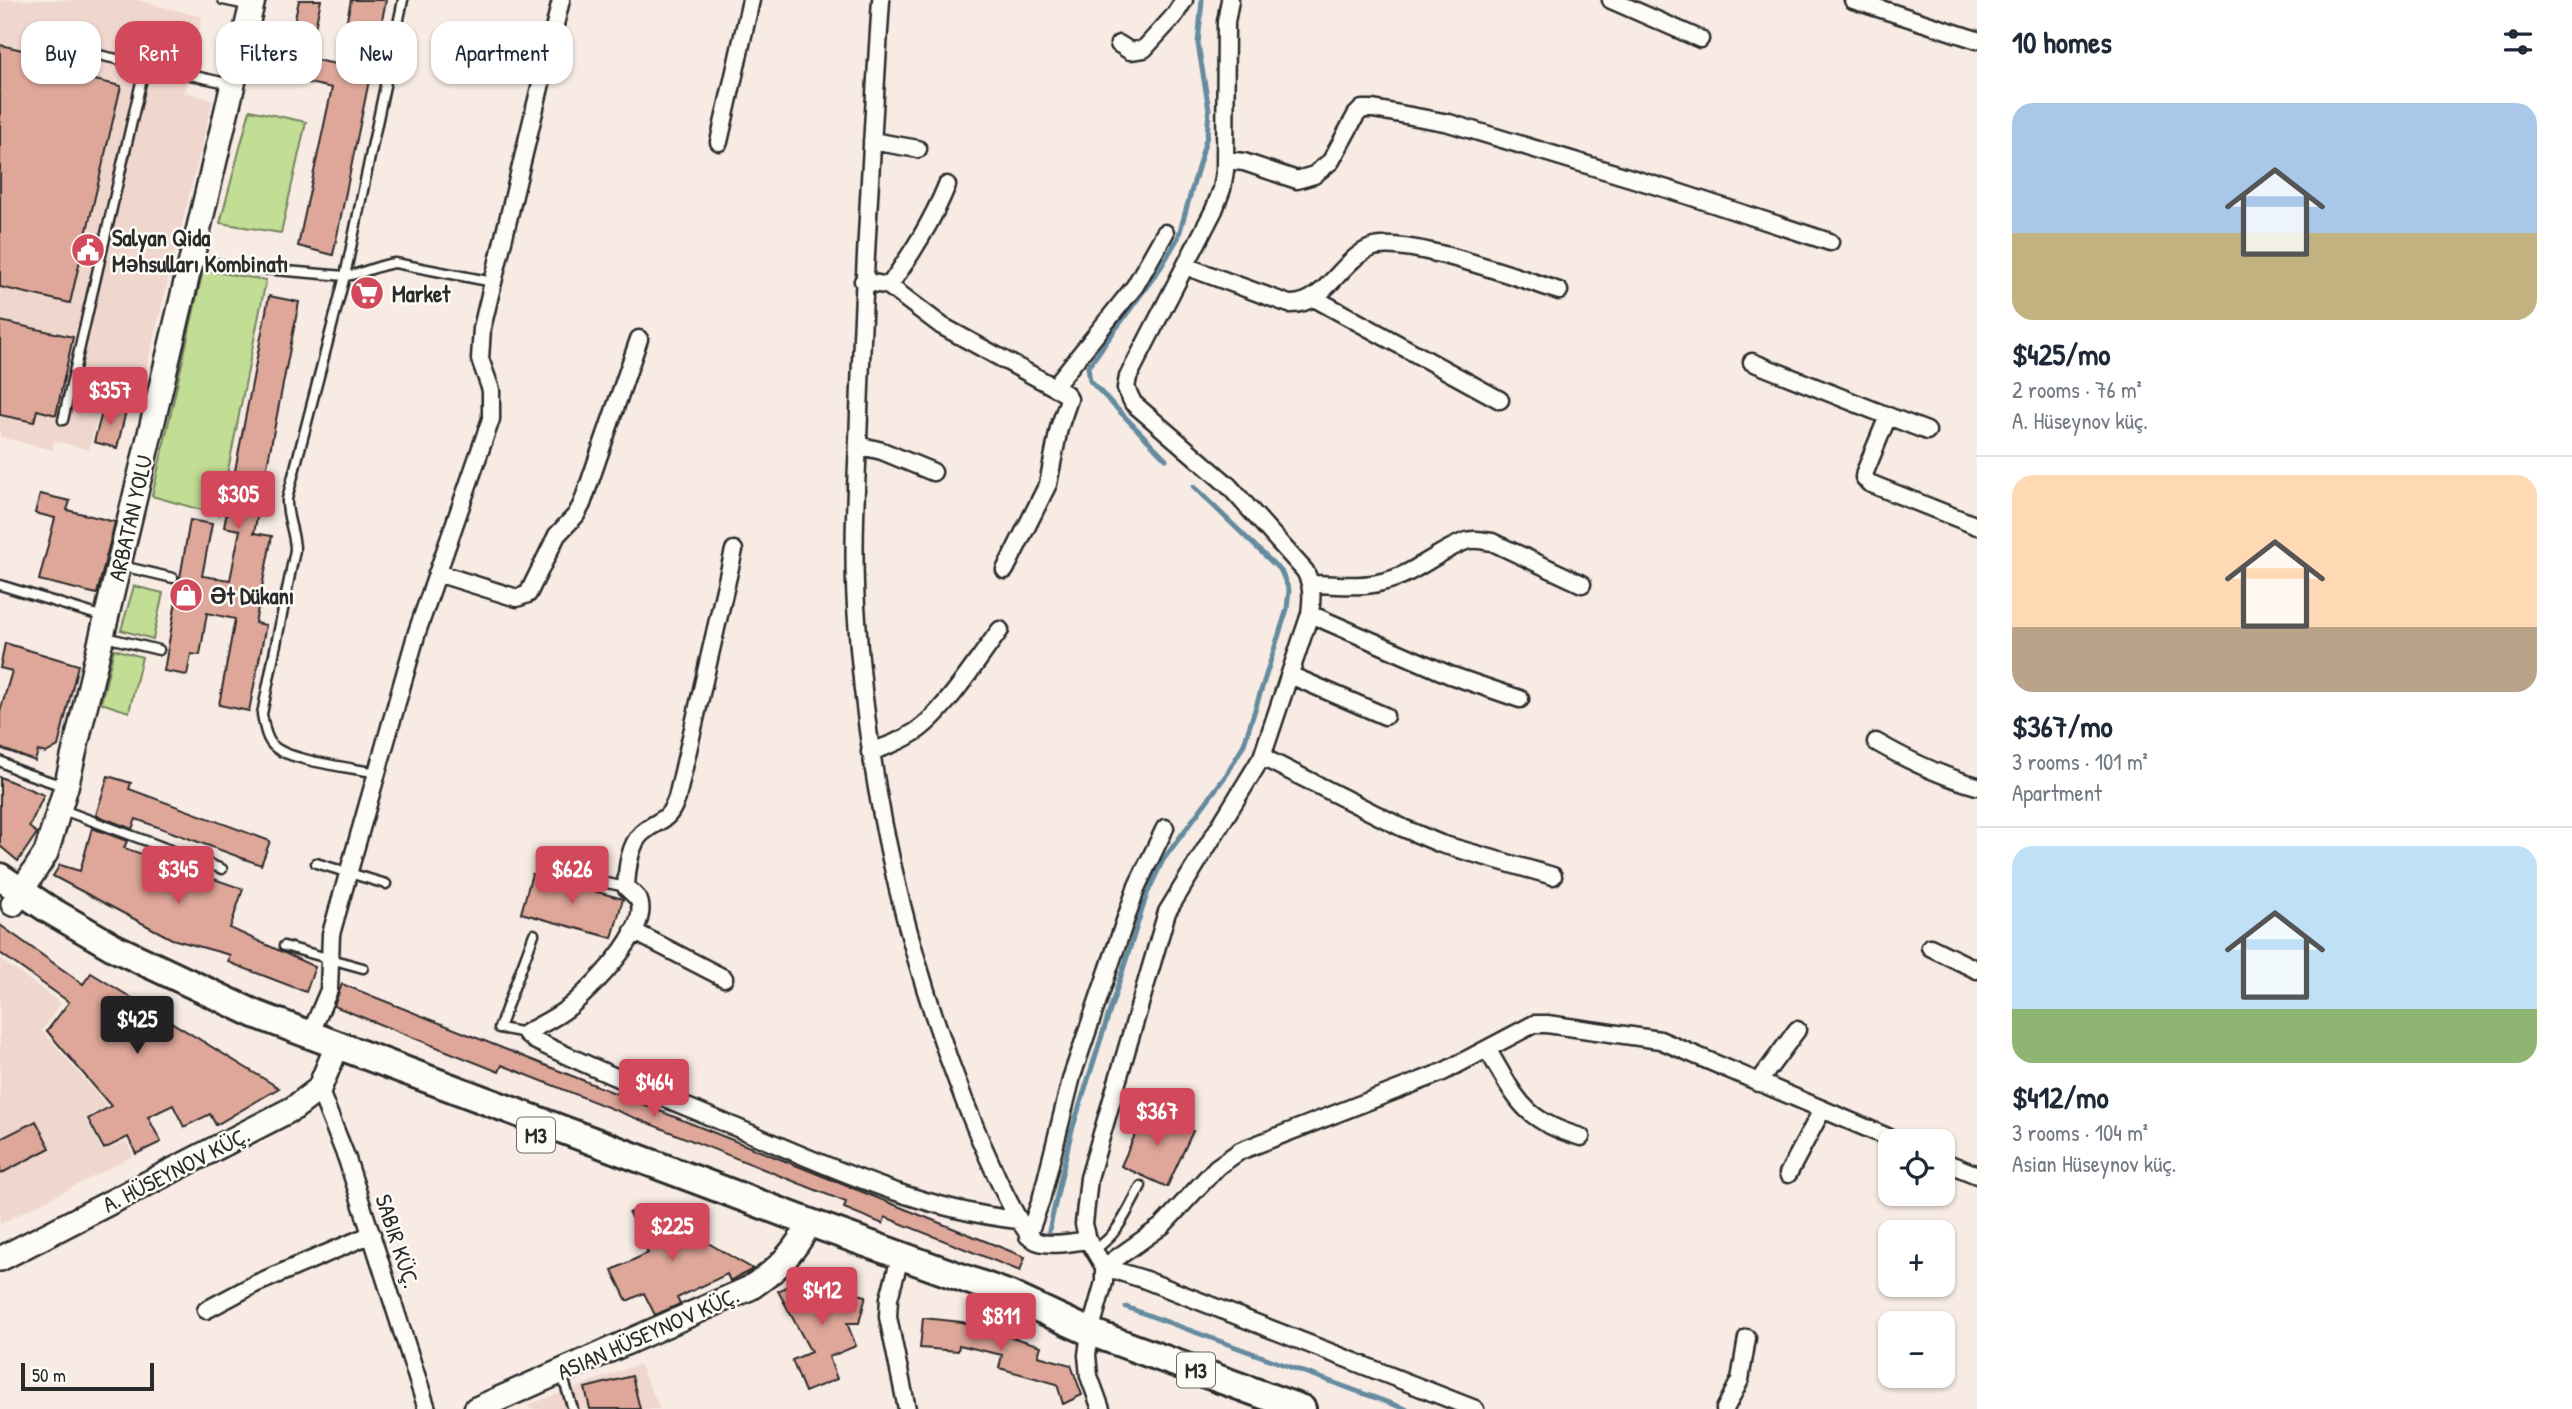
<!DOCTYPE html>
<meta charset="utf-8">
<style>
:root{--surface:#fff;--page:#f2f2f3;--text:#1f2937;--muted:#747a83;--line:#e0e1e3;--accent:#d1495b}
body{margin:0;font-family:"Patrick Hand",sans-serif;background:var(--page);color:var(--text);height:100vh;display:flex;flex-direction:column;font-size:26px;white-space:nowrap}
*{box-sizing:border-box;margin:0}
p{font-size:23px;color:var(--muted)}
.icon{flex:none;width:38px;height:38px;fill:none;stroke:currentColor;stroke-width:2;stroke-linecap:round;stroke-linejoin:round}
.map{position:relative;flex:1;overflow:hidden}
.details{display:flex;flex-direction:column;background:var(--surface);width:595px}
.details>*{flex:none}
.banner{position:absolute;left:21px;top:21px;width:665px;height:63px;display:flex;gap:14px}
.controls{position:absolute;left:1878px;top:1129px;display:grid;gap:14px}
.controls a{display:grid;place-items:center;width:77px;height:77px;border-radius:14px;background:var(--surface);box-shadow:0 2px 5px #0004;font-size:35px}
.scale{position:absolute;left:21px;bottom:18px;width:133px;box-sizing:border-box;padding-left:7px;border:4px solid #2b2b2b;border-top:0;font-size:19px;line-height:24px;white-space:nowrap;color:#2b2b2b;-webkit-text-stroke:5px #fdfcf7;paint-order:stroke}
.price{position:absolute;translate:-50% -60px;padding:0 16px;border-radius:7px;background:var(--accent);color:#fff;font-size:23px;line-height:46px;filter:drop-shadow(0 2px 4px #0008)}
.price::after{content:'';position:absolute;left:50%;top:42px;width:21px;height:16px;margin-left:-10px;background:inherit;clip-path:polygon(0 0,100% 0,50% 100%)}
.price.active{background:#222;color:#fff}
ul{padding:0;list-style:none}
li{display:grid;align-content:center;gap:14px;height:371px;padding:0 35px}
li+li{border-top:2px solid var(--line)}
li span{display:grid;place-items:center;height:217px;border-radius:21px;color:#555}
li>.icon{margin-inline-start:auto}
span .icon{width:126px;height:126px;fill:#fffc;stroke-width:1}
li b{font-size:30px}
h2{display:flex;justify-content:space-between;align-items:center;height:84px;padding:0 35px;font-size:30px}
.chip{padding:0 24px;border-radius:21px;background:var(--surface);box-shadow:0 2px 5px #0004;font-size:24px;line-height:63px}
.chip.active{background:var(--accent);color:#fff}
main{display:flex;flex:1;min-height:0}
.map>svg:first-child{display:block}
.built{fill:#f0d7ce}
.green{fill:#c2dd94;stroke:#768460;stroke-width:2}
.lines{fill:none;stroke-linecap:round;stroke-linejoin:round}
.stream{stroke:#658b9f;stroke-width:5}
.building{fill:#dfa79a;stroke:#2b2b2b;stroke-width:2}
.lane-casing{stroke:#2b2b2b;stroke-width:13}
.street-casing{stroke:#2b2b2b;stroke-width:21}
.secondary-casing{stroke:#2b2b2b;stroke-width:28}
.primary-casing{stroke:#2b2b2b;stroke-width:32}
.lane{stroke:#fdfcf7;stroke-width:8}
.street{stroke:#fdfcf7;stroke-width:16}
.secondary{stroke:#fdfcf7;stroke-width:23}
.primary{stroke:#fdfcf7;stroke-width:26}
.labels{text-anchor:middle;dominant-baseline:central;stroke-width:5;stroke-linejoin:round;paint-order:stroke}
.shield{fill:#fdfcf7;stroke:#6a6a68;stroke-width:2}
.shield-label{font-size:21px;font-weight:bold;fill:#2b2b2b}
.poi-label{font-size:23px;font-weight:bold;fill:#2b2b2b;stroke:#fdfcf7;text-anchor:start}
.street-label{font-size:23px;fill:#2b2b2b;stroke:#fdfcf7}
</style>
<main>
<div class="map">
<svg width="1977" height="1409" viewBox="0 0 1977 1409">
<rect width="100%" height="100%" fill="#f7ebe4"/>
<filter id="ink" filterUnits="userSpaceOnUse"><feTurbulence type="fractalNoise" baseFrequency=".0143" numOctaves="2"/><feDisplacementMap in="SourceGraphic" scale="14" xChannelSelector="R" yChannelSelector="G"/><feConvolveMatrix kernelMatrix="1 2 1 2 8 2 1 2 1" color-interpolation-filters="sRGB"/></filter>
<g filter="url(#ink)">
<path class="built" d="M0 0H137L202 17 185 92 213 100 137 406 101 399 89 450 54 441 53 450 0 437Z
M0 959 61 1003 42 1030 107 1106 85 1118 103 1152 126 1141 133 1156 0 1224Z
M639 1364 660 1409H529L528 1405Z"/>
<path class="green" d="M250 110 306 122 281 233 220 223Z
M203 270 266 280 219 515 152 496Z
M134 586 163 593 153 639 121 630Z
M114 649 142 657 129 712 101 703Z"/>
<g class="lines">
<path class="stream" d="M1166 459 1090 381 1088 367 1161 267 1178 238 1207 136 1209 110 1198 44 1202 0
M1049 1231 1071 1133 1147 894 1163 860 1227 774 1244 744 1287 609 1289 590 1281 571 1194 487
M1126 1307 1406 1409"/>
</g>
<path class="building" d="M299 0H321L314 33 293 28Z
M351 0H386L377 46 343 39Z
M0 45 45 55 42 68 121 86 70 303 0 287Z
M286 54 371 71 333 255 298 246 332 88 281 77Z
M269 296 299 302 254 533 272 536 255 623 266 625 249 711 219 705 235 619 207 613 200 655 191 654 187 675 164 671 190 520 212 524 202 576 230 580 240 530 224 527Z
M0 321 73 337 56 415 37 410 34 422 0 415Z
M104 405 126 411 117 448 94 442Z
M40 494 70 501 67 510 115 522 97 594 39 580 55 518 35 513Z
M5 643 78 665 58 746 46 753 38 751 35 761 0 748V712L12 671 0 668Z
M108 776 131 783 129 789 270 841 261 865 136 819 132 829 96 815Z
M0 777 44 795 29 827 37 833 18 861 0 846Z
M92 828 127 841 124 848 243 889 230 928 315 967 306 992 228 962 230 955 172 939 53 876 60 865 80 871Z
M532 874 623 899 612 938 521 913Z
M0 925 83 984 91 973 279 1088 216 1125 210 1114 184 1127 173 1105 148 1117 161 1142 136 1154 128 1137 104 1149 88 1119 111 1106 47 1031 69 1002 0 953Z
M342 984 1025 1257 1020 1271 885 1217 883 1224 844 1208 846 1202 502 1065 499 1072 334 1006Z
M1146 1110 1193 1131 1167 1187 1121 1166Z
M36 1121 50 1148 0 1174V1139Z
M644 1206 753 1269 730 1281 727 1274 677 1298 680 1304 655 1315 644 1293 627 1301 612 1270 648 1253 629 1213Z
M799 1280 866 1296 859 1323H847L856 1346 829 1357 837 1379 805 1392 792 1360 811 1352 778 1291Z
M923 1318 962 1322 1041 1346 1038 1356 1071 1365 1082 1395 1063 1404 1057 1384 999 1368 1002 1355 959 1345 958 1351 920 1348Z
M632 1376 640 1409H590L585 1388Z"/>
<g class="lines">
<g class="lane-casing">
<path id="lane" d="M223 0 251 6
M30 40 231 84
M195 259 229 266 345 276C363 274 377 265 395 263L493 282
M63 420 145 65
M122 566 173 578
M0 585 104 617
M105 637 159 650
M0 761 19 771 63 786
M377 773C353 768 293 761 276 748 266 741 264 725 262 714L295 550C295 532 286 517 287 499L345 276 403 0
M63 810 222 869
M316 863 386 884
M564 874 626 887
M284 946 363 968
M526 1033 499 1028 534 934
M1094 1250C1119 1234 1127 1211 1141 1186
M562 1375 573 1409"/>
</g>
<g class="street-casing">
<path id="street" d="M881 0C872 138 864 275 859 413 857 477 852 542 856 606 866 780 903 944 966 1105 975 1128 1018 1233 1036 1241 1050 1247 1073 1242 1088 1240
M1611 0 1700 39
M1853 0 1977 40
M1119 44 1130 51 1144 49 1174 16 1184 0
M872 141 918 149
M719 142 751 0
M1225 160 1244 162 1297 180 1314 175 1331 161 1356 115 1362 109H1373L1449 123 1677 192 1830 242
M1185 266 1289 304C1325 306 1340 260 1371 248 1403 235 1522 279 1559 291
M863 281 889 286 942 326 1054 387 1135 286 1165 233
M889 286C912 253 932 222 947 185
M1314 298 1500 400
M1752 362 1888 416 1865 472 1864 477 1869 483 1977 526
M1888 416 1927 431
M858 445 882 451 933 472
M734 550 677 798C667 825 660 817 642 833 629 845 627 870 626 887 630 891 635 895 638 899 654 927 588 992 568 1008 555 1018 540 1025 526 1033L534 1040C599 1072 668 1099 735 1127 827 1166 918 1209 1018 1220
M1005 570 1048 484 1059 428 1069 399 1066 394 1054 387
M437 573 517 598 528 594 557 535 576 515 582 504 639 339
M1312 584C1335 584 1360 588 1382 582 1414 575 1436 552 1466 541 1474 538 1484 541 1492 542L1582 584
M1310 614 1450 675 1520 699
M1290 675 1385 716
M1876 742C1909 761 1940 776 1977 786
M870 752C886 747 901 741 915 732 944 713 978 659 1000 630
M1262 757 1403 828 1441 844 1553 876
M633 931 724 978
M1930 947 1977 970
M310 1035 329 990 331 934 417 632 491 419V390L480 359 482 328 561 0
M1487 1049C1517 1098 1521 1120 1581 1137
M1758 1083 1797 1030
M319 1089 347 1159 427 1409
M1942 1161 1977 1175
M1788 1174 1822 1110
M1028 1236 1041 1200 1072 1076 1137 886 1165 828
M1104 1267 1162 1226 1217 1167 1240 1151 1443 1072 1534 1024H1547L1660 1040 1897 1141
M1104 1267 1143 1279 1475 1409
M897 1269 889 1298 888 1317 907 1409
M206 1310 255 1284 372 1234
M1101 1409 1089 1376 1087 1355 1090 1332 1104 1282V1267L1088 1240 1084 1224 1089 1178 1167 912 1262 757 1310 614C1312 598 1313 586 1305 571L1228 485 1133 403 1126 388 1128 377 1214 210 1222 189 1225 171 1226 22 1230 0
M1725 1409 1740 1380 1747 1338"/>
</g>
<g class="secondary-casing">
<path id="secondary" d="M13 904 46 853 66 787 253 0
M0 1259 294 1108 319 1089 332 1058
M476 1409 750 1288C773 1273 788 1259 803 1235"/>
</g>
<g class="primary-casing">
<path id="primary" d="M0 877 48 909 115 948 255 1014 808 1222 1010 1295 1090 1332 1302 1409"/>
</g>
<use href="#lane" class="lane"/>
<use href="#street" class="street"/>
<use href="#secondary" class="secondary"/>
<use href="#primary" class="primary"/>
</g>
</g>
<defs>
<g id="civic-disc" transform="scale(1.75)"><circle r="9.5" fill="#d1495b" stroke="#fdfcf7"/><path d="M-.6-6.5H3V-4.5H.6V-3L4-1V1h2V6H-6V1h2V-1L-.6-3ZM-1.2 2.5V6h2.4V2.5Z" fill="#fff"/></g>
<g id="supermarket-disc" transform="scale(1.75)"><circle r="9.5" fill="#d1495b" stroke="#fdfcf7"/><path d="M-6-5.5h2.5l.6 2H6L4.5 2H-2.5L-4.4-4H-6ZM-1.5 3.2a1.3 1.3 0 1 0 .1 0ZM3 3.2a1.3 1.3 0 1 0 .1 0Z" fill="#fff"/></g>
<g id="shop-disc" transform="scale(1.75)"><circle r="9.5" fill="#d1495b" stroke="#fdfcf7"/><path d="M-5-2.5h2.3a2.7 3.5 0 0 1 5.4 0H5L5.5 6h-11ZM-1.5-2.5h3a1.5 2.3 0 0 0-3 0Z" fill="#fff"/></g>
</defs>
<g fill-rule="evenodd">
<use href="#civic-disc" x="88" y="250"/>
<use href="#supermarket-disc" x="367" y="293"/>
<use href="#shop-disc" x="186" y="595"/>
</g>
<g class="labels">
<g class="shield">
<rect x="517" y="1117.5" width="38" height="35" rx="5"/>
<rect x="1177" y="1352.5" width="38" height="35" rx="5"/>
</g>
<g class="shield-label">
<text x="536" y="1135">M3</text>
<text x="1196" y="1370">M3</text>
</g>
<g class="poi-label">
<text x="112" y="237">Salyan Qida<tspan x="112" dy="26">Məhsulları Kombinatı</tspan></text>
<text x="392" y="293">Market</text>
<text x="210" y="595">Ət Dükanı</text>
</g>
<g class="street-label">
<text transform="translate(130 518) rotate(-77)">ARBATAN YOLU</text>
<text transform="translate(176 1169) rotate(-27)">A. HÜSEYNOV KÜÇ.</text>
<text transform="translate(398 1241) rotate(72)">SABIR KÜÇ.</text>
<text transform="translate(648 1333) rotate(-24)">ASIAN HÜSEYNOV KÜÇ.</text>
</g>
</g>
</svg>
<div class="controls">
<a><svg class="icon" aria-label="locate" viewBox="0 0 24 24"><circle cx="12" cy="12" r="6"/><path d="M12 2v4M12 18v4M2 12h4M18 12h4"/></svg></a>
<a>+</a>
<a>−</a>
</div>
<div class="scale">50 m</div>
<b class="price" style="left:110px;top:427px">$357</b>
<b class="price" style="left:238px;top:531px">$305</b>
<b class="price" style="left:178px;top:906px">$345</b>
<b class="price" style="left:572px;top:906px">$626</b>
<b class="price active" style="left:137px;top:1056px">$425</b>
<b class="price" style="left:654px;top:1119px">$464</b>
<b class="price" style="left:1157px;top:1148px">$367</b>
<b class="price" style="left:672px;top:1263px">$225</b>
<b class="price" style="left:822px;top:1327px">$412</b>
<b class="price" style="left:1001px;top:1353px">$811</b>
<div class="banner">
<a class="chip">Buy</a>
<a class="chip active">Rent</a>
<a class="chip">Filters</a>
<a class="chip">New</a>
<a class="chip">Apartment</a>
</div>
</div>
<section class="details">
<h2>10 homes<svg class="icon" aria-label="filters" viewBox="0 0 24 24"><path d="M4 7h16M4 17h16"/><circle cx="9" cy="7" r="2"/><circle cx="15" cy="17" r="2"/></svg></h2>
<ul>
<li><span style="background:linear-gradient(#a9c7e8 60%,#c2b280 0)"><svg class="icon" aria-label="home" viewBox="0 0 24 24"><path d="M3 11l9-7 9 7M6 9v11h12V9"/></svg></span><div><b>$425/mo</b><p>2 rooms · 76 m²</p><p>A. Hüseynov küç.</p></div></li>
<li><span style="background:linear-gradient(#ffd9b3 70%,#b9a48a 0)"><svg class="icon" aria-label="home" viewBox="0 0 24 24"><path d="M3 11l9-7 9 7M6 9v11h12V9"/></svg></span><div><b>$367/mo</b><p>3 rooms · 101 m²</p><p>Apartment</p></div></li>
<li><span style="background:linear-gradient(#bfe0f5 75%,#8fb573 0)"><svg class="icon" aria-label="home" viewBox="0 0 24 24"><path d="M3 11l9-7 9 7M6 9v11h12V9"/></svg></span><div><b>$412/mo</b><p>3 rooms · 104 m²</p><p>Asian Hüseynov küç.</p></div></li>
</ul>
</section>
</main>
